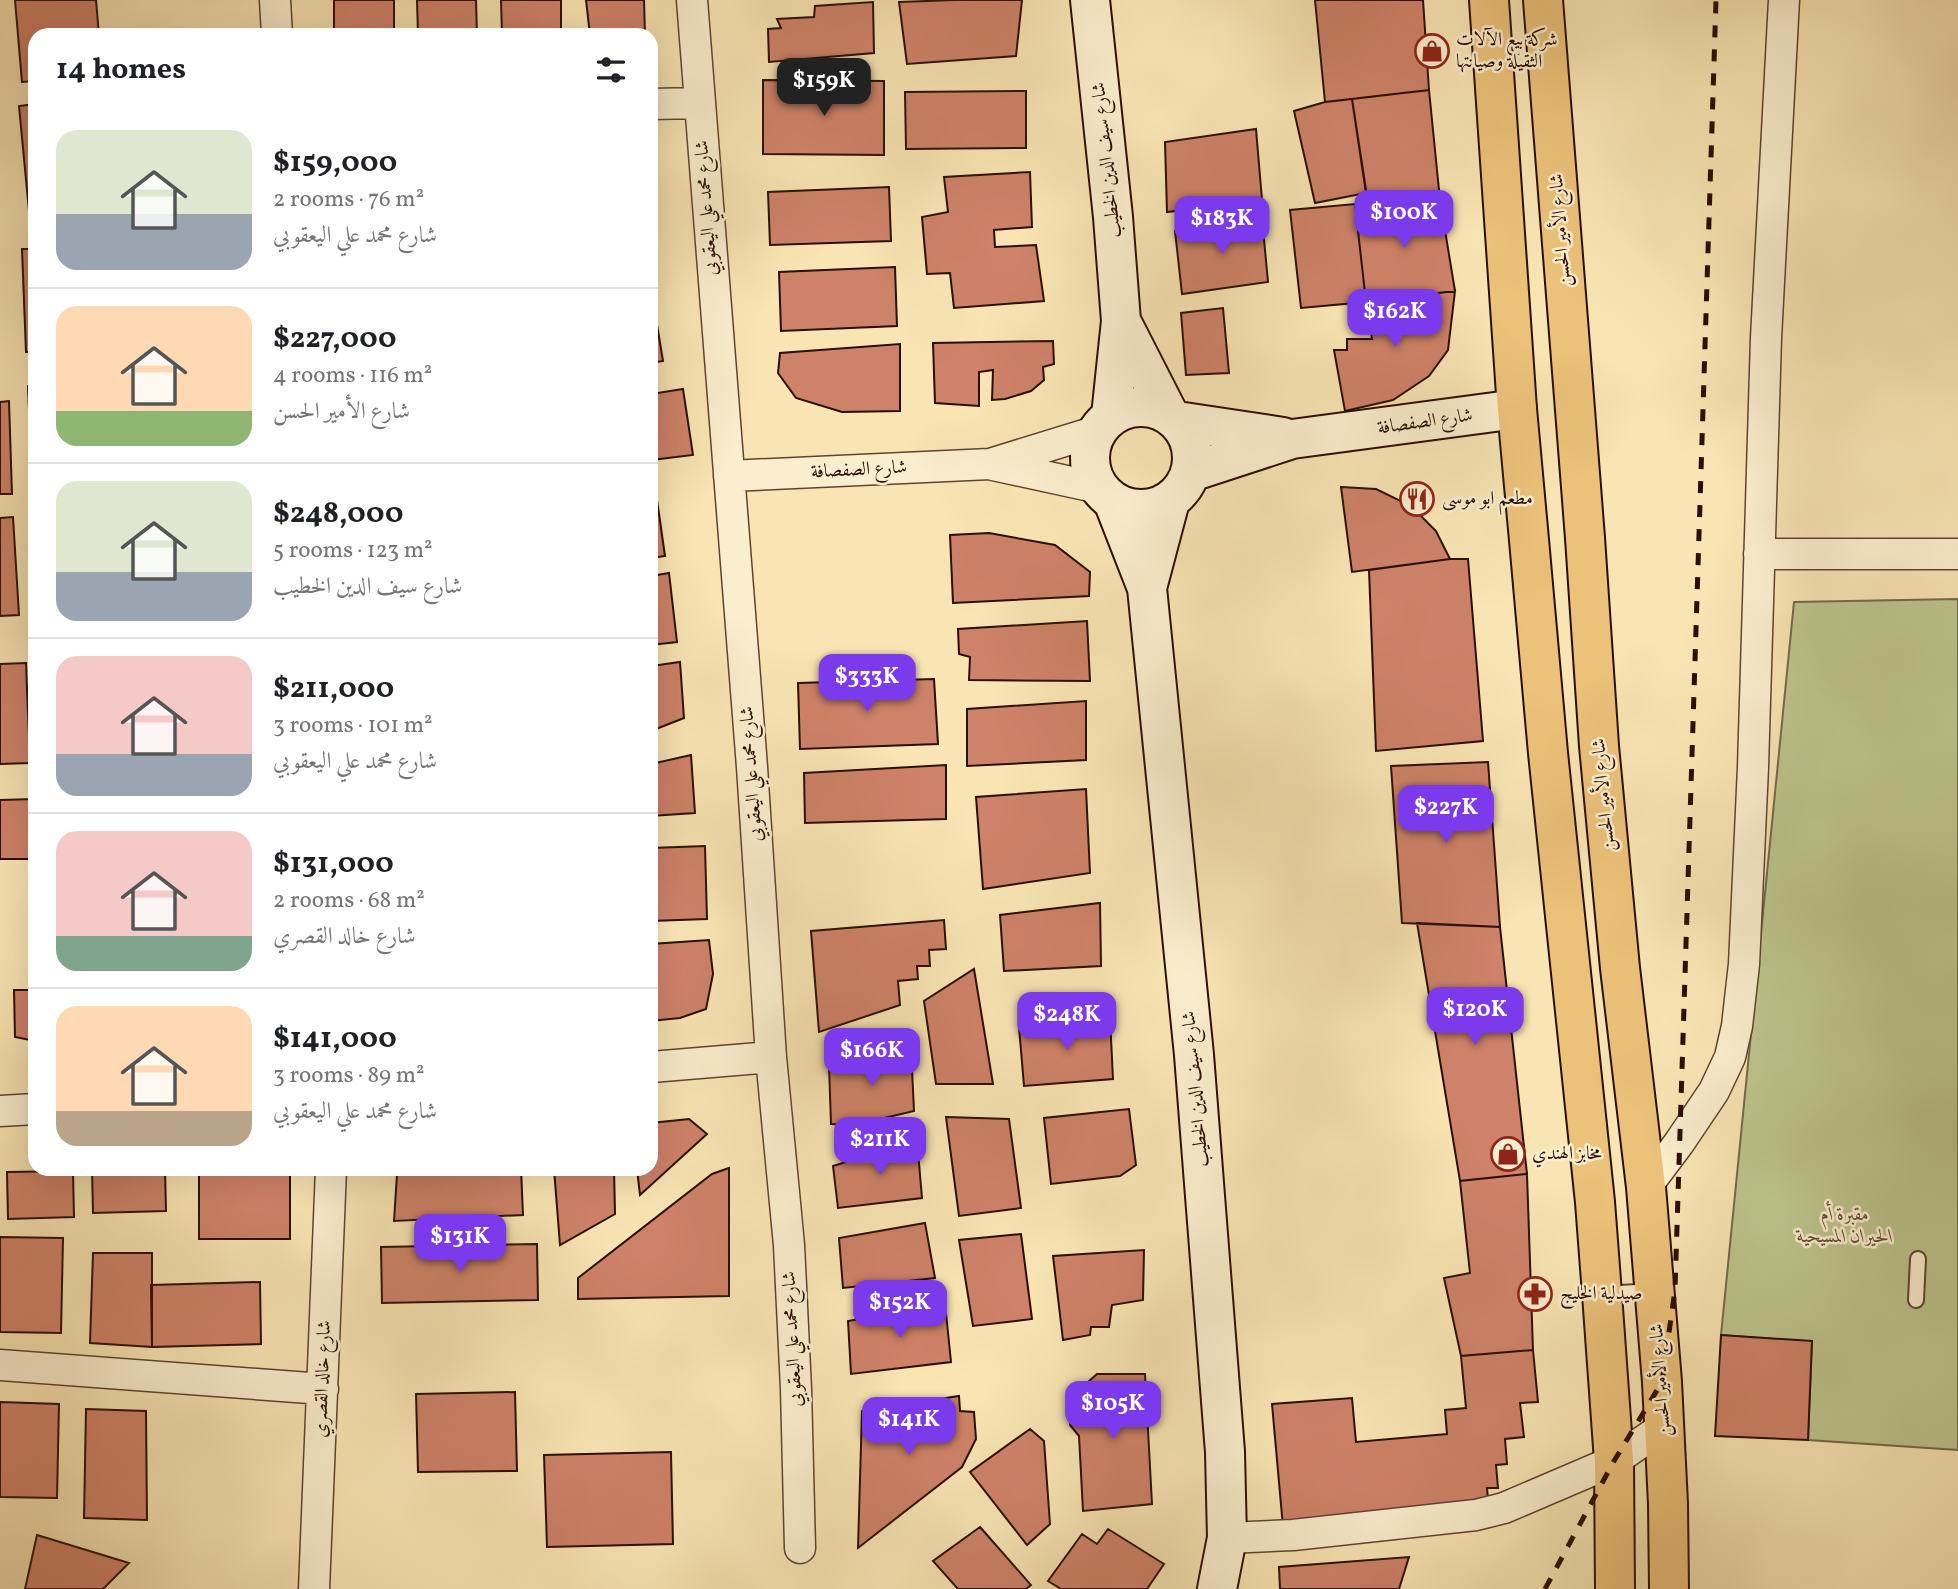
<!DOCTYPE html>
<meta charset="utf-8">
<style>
:root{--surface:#fff;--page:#f6f6f6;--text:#202124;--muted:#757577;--line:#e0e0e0;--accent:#7c3aed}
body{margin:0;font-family:Vollkorn,Amiri,serif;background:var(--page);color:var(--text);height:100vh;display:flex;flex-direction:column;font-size:26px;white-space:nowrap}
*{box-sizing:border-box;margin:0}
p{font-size:23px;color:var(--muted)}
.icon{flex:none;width:38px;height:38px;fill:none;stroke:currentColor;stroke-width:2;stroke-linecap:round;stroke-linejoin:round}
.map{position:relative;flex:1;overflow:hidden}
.sheet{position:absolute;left:28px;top:28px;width:630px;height:1148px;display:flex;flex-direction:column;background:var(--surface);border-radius:21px;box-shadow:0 7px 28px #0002}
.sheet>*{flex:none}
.price{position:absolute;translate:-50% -60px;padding:0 16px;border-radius:14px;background:var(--accent);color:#fff;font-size:23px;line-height:46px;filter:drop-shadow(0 2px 4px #0008)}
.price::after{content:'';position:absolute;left:50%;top:42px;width:21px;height:16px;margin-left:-10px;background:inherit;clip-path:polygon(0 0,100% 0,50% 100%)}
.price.on{background:#222;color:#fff}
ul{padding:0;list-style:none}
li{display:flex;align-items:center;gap:21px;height:175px;padding:0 28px}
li+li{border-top:2px solid var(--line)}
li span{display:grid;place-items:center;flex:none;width:196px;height:140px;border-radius:21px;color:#555}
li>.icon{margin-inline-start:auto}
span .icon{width:84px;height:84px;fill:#fffc;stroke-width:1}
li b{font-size:30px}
h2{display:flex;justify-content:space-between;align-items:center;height:84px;padding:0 28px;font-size:30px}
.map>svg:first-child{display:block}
.green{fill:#bdc58e;stroke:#746a49;stroke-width:2}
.building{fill:#ce8269;stroke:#2a0e04;stroke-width:2}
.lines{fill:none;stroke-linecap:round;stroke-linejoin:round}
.lane-casing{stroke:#5e4430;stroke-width:18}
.street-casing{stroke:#5e4430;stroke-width:33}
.secondary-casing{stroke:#2a0e04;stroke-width:42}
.highway-casing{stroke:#2a0e04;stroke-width:42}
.lane{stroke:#fbeece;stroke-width:14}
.street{stroke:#fbeece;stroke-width:30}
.secondary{stroke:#fbeece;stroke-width:38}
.highway{stroke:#ecc27a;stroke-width:38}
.rail{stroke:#2a0e04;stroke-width:5;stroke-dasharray:12 12;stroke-linecap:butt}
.labels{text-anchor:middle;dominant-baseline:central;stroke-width:5;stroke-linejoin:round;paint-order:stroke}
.poi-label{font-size:19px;fill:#2a0e04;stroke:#fbeece;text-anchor:start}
.street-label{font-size:19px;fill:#2a0e04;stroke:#fbeece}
.park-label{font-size:19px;font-style:italic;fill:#5d4e34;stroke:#fbeece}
</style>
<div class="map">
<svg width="1958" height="1589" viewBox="0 0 1958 1589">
<rect width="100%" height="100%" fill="#f9e5b4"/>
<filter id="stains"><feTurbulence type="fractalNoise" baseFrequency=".00286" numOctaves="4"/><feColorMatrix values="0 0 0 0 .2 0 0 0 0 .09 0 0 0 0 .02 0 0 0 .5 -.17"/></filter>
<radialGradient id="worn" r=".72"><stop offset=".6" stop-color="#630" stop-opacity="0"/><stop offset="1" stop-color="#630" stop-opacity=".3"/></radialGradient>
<path class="green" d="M1958 599V1450L1808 1440 1812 1342 1721 1335 1794 602Z"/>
<path class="building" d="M15 0H96L99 35H35V81L22 82Z
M334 0H394V35H334Z
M417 0H476L477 35H418Z
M501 0H561V35H502Z
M586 0H644L645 35H590Z
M955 0H1022L1016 56 907 64 899 2Z
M1315 0H1423L1429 90 1325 102Z
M873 2 874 53 769 62 768 29 781 28 777 19 814 17 815 6Z
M763 80 884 81V155L763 154Z
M1429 90 1440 200 1368 203 1352 99Z
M1026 91V148L906 149 905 92Z
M1352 99 1366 193 1315 203 1294 111 1325 102Z
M35 104V211H29L19 106Z
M1256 129 1262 200 1167 212 1165 142Z
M1030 172 1032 227 994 230 995 247 1036 245 1044 301 954 308 950 273 927 274 922 217 948 212 944 177Z
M889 187 891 241 770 245 768 192Z
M1440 200 1455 291 1366 302 1355 204Z
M1355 204 1366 302 1301 308 1290 210Z
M1262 218 1268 282 1182 294 1175 231Z
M22 249H35V352H26Z
M895 267 897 326 781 331 779 272Z
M651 288 663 361 651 363Z
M1455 291 1448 350 1429 376 1393 400 1345 411 1334 350H1347V339H1372L1366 302Z
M1223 308 1229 373 1186 375 1181 313Z
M1053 341 1054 364 1043 367 1044 380 1031 391 1005 399 992 400 993 370 979 372V406L935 403 933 343Z
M900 344V411L842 412 796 398 778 373 780 353Z
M35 385V483H32L28 386Z
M683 389 693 455 651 460V394Z
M9 401 12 494H0V402Z
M655 486 665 556 651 558V487Z
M1341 487 1376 489 1411 506 1436 531 1450 559 1352 572Z
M13 517 19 615 0 616V518Z
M989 533 1055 545 1090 572 1089 596 953 603 950 535Z
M1450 559H1468L1483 741 1376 751 1369 570Z
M669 573 677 642 651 645V576Z
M1087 621 1090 681 969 680 970 657 959 654 958 629Z
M680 662 684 718 651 731V666Z
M26 663 30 763 0 764V664Z
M934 679 938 744 800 749 798 683Z
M1086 701V760L967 766V709Z
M691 755 695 813 651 816V764Z
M1488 762 1500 927 1402 923 1391 766Z
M946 765V819L805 823 804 773Z
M1086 789 1090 873 983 889 976 797Z
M35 799V859H0V800Z
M705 846 707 919 651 921V848Z
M1100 903 1101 966 1004 971 1000 915Z
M944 920 946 949 929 950 930 966H917L918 979 898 981 900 1005 819 1032 811 931Z
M1417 923 1500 927 1527 1174 1460 1181Z
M709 940 713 974 706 1009 680 1018 651 1021V944Z
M974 969 993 1084H936L924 1001Z
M14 990H35V1041L15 1037Z
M1110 1018 1113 1079 1024 1086 1019 1027Z
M911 1048 914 1111 855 1125 831 1124 829 1066Z
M1129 1109 1136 1165 1120 1176 1051 1184 1044 1118Z
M946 1117 1009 1119 1021 1208 959 1216Z
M689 1119 707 1134 640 1195 637 1169H651V1123Z
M917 1140 922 1198 838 1208 833 1166Z
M729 1168V1296L578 1299V1278L712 1174Z
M92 1169H165L166 1211 93 1213Z
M199 1169H290V1239H199Z
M400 1169H521L523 1215 394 1221 397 1174Z
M554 1169H614L615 1214 560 1245Z
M73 1171 74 1217 8 1219 7 1172Z
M1527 1174 1533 1350 1461 1356 1444 1278 1470 1273 1460 1181Z
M925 1223 935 1278 843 1288 839 1238Z
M1021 1234 1032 1319 973 1326 959 1240Z
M0 1237 63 1238 61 1333 0 1332Z
M537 1244 538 1300 382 1303 381 1247Z
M1144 1250 1143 1300 1112 1305 1109 1327H1091L1090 1335 1063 1340 1053 1256Z
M93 1253H152V1347L90 1343Z
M260 1282 261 1344 152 1347 151 1285Z
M945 1303 951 1362 851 1374 848 1321Z
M1721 1335 1812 1341 1808 1440 1715 1436Z
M1533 1350 1538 1402 1520 1403 1524 1437 1505 1439 1507 1464 1496 1465 1498 1488H1487L1489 1510 1283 1527 1272 1404 1352 1398 1356 1442 1447 1434 1445 1410 1466 1408 1461 1356Z
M1097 1374H1145L1152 1504 1083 1511 1079 1436 1070 1425 1073 1395Z
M515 1392 517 1471 418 1472 416 1394Z
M959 1396 960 1411 974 1412 976 1439 962 1467 858 1548 862 1411Z
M0 1402 59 1404 57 1498 0 1497Z
M86 1409 146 1411 147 1520 84 1518Z
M1030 1429 1044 1441 1050 1524 1027 1545 970 1472Z
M671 1452 673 1544 547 1547 544 1455Z
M980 1527 1031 1585 1026 1589H958L933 1561Z
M1108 1529 1164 1564 1147 1589H1061L1048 1581 1082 1534 1097 1544Z
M37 1535 129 1563 103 1589H25Z
M1409 1557 1399 1589H1280L1279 1567Z"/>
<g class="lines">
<g class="lane-casing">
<path id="lane" d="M1604 1294 1653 1291
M1916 1300 1918 1259"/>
</g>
<g class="street-casing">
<path id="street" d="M275 0 277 35
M692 0 752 767 771 1057 789 1245 796 1389 800 1548
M651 104 699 103
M993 465 1099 488
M729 476 990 464 1097 431
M1759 554H1958
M651 1067 771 1057
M0 1111 35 1109
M1646 1187 1679 1143 1714 1091 1730 1057 1737 1026 1744 964 1753 767 1766 338 1784 0
M0 1365 323 1389
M1227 1538 1293 1535 1476 1515 1504 1508 1614 1461 1665 1426
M314 1589 331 1169"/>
</g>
<g class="secondary-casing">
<path id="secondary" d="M1090 0 1113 217 1121 321 1111 416
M1121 321 1169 415
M1090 458a51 51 0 1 1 102 0a51 51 0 1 1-102 0Z
M1177 421 1283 437
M1191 472 1292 439 1517 409
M1113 501 1147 588 1194 1055 1225 1452 1227 1538 1217 1589
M1147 588 1170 501"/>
</g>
<g class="highway-casing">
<path id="highway" d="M1489 0 1517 409 1529 540 1548 753 1595 1202 1602 1294 1614 1461 1615 1589
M1543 0 1585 538 1599 746 1620 968 1646 1187 1662 1382 1668 1504 1669 1589"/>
</g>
<use href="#lane" class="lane"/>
<use href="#street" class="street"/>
<use href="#secondary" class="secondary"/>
<use href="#highway" class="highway"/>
<path class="rail" d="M1545 1589 1614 1461 1662 1382 1675 1290 1716 0"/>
</g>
<defs>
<g id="shop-ring" transform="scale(1.75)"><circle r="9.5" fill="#fbeece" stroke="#8f2418" stroke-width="1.5"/><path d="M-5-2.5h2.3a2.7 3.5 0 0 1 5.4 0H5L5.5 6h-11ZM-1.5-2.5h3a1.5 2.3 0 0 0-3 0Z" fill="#8f2418"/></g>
<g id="restaurant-ring" transform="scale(1.75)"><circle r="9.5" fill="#fbeece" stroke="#8f2418" stroke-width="1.5"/><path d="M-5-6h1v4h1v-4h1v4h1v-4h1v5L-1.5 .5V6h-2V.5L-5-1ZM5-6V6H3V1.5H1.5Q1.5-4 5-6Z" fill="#8f2418"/></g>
<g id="pharmacy-ring" transform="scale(1.75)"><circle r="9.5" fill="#fbeece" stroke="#8f2418" stroke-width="1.5"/><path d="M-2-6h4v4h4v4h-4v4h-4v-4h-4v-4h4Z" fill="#8f2418"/></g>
</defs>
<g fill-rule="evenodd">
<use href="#shop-ring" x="1432" y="51"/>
<use href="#restaurant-ring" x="1417" y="499"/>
<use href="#shop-ring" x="1508" y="1154"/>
<use href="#pharmacy-ring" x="1535" y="1294"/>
</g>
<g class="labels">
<g class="poi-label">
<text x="1456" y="40">شركة بيع الآلات<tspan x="1456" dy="22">الثقيلة وصيانتها</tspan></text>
<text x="1442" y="499">مطعم ابو موسى</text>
<text x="1532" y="1154">مخابز الهندي</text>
<text x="1560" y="1294">صيدلية الخليج</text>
</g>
<g class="street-label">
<text transform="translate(1107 160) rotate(-96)">شارع سيف الدين الخطيب</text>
<text transform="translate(707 208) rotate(-94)">شارع محمد علي اليعقوبي</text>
<text transform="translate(1561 230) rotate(-94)">شارع الأمير الحسن</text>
<text transform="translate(1425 422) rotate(-8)">شارع الصفصافة</text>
<text transform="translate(859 470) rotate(-3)">شارع الصفصافة</text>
<text transform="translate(752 774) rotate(-94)">شارع محمد علي اليعقوبي</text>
<text transform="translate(1604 795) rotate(-95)">شارع الأمير الحسن</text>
<text transform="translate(1196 1089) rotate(-95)">شارع سيف الدين الخطيب</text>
<text transform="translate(793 1339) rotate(-93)">شارع محمد علي اليعقوبي</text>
<text transform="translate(323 1379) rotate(-88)">شارع خالد القصري</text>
<text transform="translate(1661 1380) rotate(-94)">شارع الأمير الحسن</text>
</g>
<g class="park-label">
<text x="1845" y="1215">مقبرة أم<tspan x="1845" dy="22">الحيران المسيحية</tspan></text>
</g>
</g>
<rect width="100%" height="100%" filter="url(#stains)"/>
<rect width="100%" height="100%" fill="url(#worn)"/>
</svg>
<b class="price on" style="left:824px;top:118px">$159K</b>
<b class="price" style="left:1404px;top:250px">$100K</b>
<b class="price" style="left:1222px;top:256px">$183K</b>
<b class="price" style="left:1395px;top:349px">$162K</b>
<b class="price" style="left:867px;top:714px">$333K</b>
<b class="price" style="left:1446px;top:845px">$227K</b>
<b class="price" style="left:1475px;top:1047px">$120K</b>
<b class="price" style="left:1067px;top:1052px">$248K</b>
<b class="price" style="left:872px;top:1088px">$166K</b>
<b class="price" style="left:880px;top:1177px">$211K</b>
<b class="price" style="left:460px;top:1274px">$131K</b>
<b class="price" style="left:900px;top:1340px">$152K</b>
<b class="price" style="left:1113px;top:1441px">$105K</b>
<b class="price" style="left:909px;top:1457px">$141K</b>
<section class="sheet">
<h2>14 homes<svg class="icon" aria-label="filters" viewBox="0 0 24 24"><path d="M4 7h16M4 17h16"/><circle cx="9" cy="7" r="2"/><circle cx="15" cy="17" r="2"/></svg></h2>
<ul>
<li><span style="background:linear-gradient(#dfe7d0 60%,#9aa5b1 0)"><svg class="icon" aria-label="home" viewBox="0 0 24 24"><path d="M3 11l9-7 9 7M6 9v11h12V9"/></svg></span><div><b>$159,000</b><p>2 rooms · 76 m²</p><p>شارع محمد علي اليعقوبي</p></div></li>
<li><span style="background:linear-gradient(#ffd9b3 75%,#8fb573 0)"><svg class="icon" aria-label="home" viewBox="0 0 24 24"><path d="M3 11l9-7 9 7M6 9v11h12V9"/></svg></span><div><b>$227,000</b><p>4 rooms · 116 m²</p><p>شارع الأمير الحسن</p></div></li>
<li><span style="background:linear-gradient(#dfe7d0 65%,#9aa5b1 0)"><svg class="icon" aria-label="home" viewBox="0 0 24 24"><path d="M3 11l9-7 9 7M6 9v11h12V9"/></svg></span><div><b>$248,000</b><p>5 rooms · 123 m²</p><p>شارع سيف الدين الخطيب</p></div></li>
<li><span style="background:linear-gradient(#f6c9c9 70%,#9aa5b1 0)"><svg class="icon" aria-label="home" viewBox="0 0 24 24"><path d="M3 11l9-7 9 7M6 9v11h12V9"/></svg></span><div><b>$211,000</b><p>3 rooms · 101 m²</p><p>شارع محمد علي اليعقوبي</p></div></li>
<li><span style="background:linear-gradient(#f6c9c9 75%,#7fa58c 0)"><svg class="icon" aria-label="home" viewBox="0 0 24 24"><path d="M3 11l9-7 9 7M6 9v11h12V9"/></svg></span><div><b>$131,000</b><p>2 rooms · 68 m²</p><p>شارع خالد القصري</p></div></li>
<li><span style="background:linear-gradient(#ffd9b3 75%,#b9a48a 0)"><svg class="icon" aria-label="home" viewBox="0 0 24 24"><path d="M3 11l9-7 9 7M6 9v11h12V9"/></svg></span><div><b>$141,000</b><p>3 rooms · 89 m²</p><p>شارع محمد علي اليعقوبي</p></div></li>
</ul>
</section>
</div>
